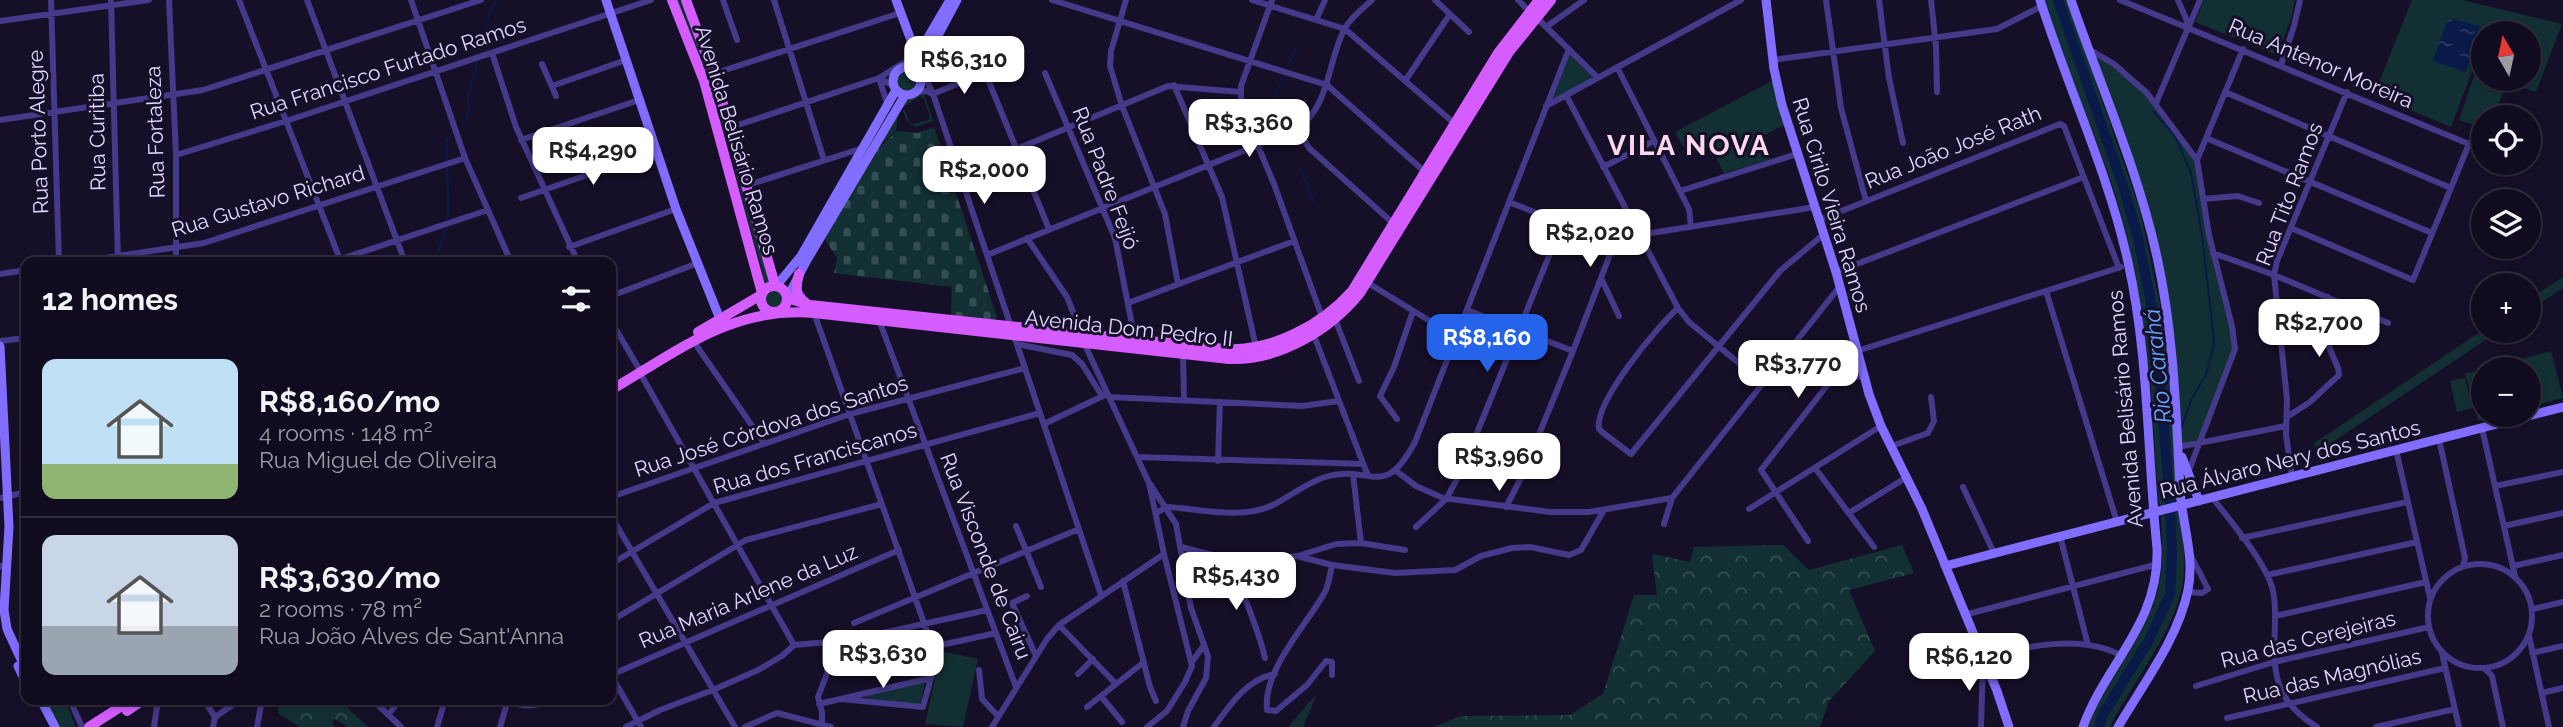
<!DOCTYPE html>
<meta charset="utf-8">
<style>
:root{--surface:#100b1e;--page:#191427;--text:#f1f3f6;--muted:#9c9ba4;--line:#302b3c;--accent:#2563eb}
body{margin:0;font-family:Raleway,sans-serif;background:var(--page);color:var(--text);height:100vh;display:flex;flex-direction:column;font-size:26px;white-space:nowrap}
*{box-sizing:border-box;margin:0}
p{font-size:23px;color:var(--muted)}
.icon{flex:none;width:38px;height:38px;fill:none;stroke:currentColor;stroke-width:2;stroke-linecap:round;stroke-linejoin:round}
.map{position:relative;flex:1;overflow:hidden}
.details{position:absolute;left:21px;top:257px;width:595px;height:448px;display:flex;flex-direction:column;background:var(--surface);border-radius:14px;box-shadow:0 4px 10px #0003,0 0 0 2px var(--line)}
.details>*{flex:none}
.needle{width:46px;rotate:351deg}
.controls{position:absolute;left:2471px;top:21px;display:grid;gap:14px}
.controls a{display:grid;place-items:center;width:70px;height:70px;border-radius:50%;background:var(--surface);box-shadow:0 4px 10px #0003,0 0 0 2px var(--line);font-size:35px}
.price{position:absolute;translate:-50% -60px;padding:0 16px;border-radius:14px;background:#fff;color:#222;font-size:23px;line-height:46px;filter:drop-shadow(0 2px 4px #0008)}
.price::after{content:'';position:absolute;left:50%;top:42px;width:21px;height:16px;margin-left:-10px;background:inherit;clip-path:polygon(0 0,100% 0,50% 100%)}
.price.current{background:var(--accent);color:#fff}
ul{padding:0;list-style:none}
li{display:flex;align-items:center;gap:21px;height:175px;padding:0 21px}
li+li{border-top:2px solid var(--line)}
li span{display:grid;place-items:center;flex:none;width:196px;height:140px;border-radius:14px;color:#555}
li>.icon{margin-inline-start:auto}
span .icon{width:84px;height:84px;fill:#fffc;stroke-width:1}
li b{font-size:30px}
h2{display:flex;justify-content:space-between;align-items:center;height:84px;padding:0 21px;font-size:30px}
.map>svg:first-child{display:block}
.green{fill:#123033}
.forest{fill:url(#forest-crowns)}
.cemetery{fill:url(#cemetery-stones)}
.water{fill:url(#water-ripples)}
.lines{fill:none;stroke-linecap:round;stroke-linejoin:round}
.stream{stroke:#091948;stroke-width:2}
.river{stroke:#091948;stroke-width:10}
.street{stroke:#453989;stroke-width:6}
.secondary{stroke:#816dff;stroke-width:9}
.primary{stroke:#d55dff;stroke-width:10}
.labels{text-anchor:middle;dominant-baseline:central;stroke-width:6;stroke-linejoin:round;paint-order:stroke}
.street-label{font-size:21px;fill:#e0d6ff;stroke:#160f28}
.water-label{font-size:23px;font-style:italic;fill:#64a6ff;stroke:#160f28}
.district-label{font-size:28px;font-weight:bold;letter-spacing:2px;fill:#ffd8ed;stroke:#160f28}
</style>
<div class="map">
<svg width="2563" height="727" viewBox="0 0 2563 727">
<defs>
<pattern id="forest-crowns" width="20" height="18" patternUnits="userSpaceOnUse" patternTransform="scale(1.75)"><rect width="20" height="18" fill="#123033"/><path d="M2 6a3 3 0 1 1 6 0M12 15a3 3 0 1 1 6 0" fill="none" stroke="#344d52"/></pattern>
<pattern id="cemetery-stones" width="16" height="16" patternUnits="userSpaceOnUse" patternTransform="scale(1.75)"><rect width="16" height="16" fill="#123033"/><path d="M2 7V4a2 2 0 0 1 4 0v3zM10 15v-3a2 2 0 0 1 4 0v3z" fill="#344d52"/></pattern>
<pattern id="water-ripples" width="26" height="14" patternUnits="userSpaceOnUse" patternTransform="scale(1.75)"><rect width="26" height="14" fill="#091948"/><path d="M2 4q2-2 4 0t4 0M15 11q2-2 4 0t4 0" fill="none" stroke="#2d3a63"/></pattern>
</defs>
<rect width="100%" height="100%" fill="#160f28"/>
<path class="green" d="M677 0H683L715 85 770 281 763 286V274L713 91Z
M2043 0H2067L2140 210 2159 299 2168 359 2178 499 2161 506 2158 501C2153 407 2148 312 2123 221 2103 145 2066 75 2043 0Z
M2204 0H2295L2291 19 2277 55 2195 22Z
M2412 0H2462L2562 24 2536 92 2497 79H2529V33H2483V74L2472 71 2451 127 2374 95Z
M2088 49 2138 85 2197 160 2235 349 2201 442 2178 447 2157 255Z
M1570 55 1593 78 1553 99Z
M897 81a10 10 0 1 1 20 0a10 10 0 1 1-20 0Z
M2475 73 2483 76V79L2506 84 2494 117H2483V128L2459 120Z
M1774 80 1784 125 1763 136 1771 159 1724 173 1709 144 1688 155 1675 132Z
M919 94H923L925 97 933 121 915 127 906 120 903 111 905 110 909 121 913 124 928 120 930 117 924 99 920 96C901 110 899 103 896 131L873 151 904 101Z
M1287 100 1299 108 1306 121 1286 133 1277 104Z
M2563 277V288L2529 311V299Z
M765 298a9 9 0 1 1 18 0a9 9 0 1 1-18 0Z
M2483 330 2499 331 2319 451 2313 444Z
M2551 351 2563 398 2529 407V369H2483V415H2499L2478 421 2465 374Z
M2465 378 2472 408 2457 412 2450 381Z
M2178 511C2196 589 2174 620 2135 684 2126 698 2117 712 2110 727H2088C2106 678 2147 638 2159 586 2164 563 2162 539 2161 516Z
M941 651 978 659 963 727 925 724Z
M925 682 920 705 865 698V696Z
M46 700H65L76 727H59Z"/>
<path class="forest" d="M1783 545 1809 570 1902 545 1914 573 1849 590 1875 651 1829 701 1820 727H1434L1461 716 1570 715 1603 694 1634 595H1657L1652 556 1654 554 1690 562 1694 547Z
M1316 695 1303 727H1288Z
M279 700H339L368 727H348L335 719 332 721 334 727H300L278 713Z"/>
<path class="cemetery" d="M934 127 997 317 994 320 951 315 952 287 834 273 837 258 824 238 873 153 897 131 918 133Z"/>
<path class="water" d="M2448 18 2480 26 2466 72 2433 61Z"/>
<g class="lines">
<path class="stream" d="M480 49 491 10 496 1
M1288 65 1296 49
M2153 111 2175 136 2191 173 2202 236 2213 331 2214 345 2206 375 2192 398 2181 429
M463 125C474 111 465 104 469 91 472 82 475 72 477 62
M1281 128 1275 96 1284 75
M1301 171 1314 202
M447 222C451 194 445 167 447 139L451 136
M434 262 447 227"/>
<path class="river" d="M2058 0 2123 186 2138 238 2156 328 2170 508 2172 552 2170 594 2149 640 2102 716 2099 727"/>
<path class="street" d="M51 0 59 262
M111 0 118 262
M169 0 176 155V262
M239 0 341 262
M307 0 405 262
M411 0 465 158 511 262
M723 0 737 40
M774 0 824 160
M1052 0 1327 85 1425 172
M1126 0 1111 51 1110 66 1122 106 1165 214 1178 284
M1252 0 1345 29 1455 124
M1272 0 1241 86V106L1274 184 1322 317
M1435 0 1469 32
M1518 0 1529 11
M1826 0 1841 108 1866 201
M1879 0 1889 78 1903 143
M1931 0 1936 46 1937 92
M2120 0 2469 144 2413 280 2291 228
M2178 0 2189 26
M1536 17 1598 78
M1316 20 1325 0
M0 21 149 0
M1546 27 1584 0
M2090 50 2114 64 2147 93 2197 160 2209 235 2232 326 2235 349 2188 473
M492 53 516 127 578 262
M1773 60 1997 29 2042 6
M542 64 556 96
M2281 65 2294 26 2300 0
M921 67 933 94 1101 595
M1617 67 1689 209 1691 227
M1045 73 1115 238 1135 340
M713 74 900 13
M879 78 888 106
M879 78 894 86
M1405 81 1450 14
M1174 85 1222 197 1256 347
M552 86 626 60
M915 92 926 91 933 94
M2225 92 2451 188
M933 94 985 72 1049 229
M1566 95 1678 308 1689 322 1763 383
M2156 103 2200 0
M1546 106 1741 0
M0 120 203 90 481 0
M729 128 879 78 908 60
M1297 129C1331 105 1327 61 1345 28 1351 17 1363 8 1372 0
M2206 138 2432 233
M521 140 639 100
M176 155 286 121 651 0
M2197 160 2243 49
M1603 167 1654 141
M959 173 1168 86 1240 92
M745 186 863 148
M1680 191 1797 154
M521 198 656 151
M2203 199 2238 196 2259 203
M1509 202 1614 244
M1819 220 2060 124 2064 126 2119 268
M1027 238 1067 297 1082 334
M569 247 676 209
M2213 253 2274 275 2388 323
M987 255 1297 129 1309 148 1394 224
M78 262 204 243 465 158
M332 262 488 210
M1836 272 2084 177
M0 274 26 270
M1601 278 1619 316
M1368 283 1456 337
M2046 291 2117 522
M611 296 698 263
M1128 303 1294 241
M1678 308C1657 327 1594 402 1599 429L1602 432 1631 454 1780 271 1824 234
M1467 310 1573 351
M814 313 935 654 934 667 923 707 841 699
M1335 319 1359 381
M879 320 1016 687
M611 321 638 367
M1313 333 1368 476
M0 341 26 338
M694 342 764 443
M1017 344 1072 355 1082 364 1102 396
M1857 351 2121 267
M1183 354 1184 400
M640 373 794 645
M1109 397 1302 406 1339 401
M2287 417 2310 402 2339 375 2338 368 2320 326 2328 297
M1397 419 1380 396 1394 367 1413 311
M1044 424 1105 395
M2482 428 2515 576
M2439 439 2465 558 2463 566
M1892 446 1928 433 1934 421 1931 397
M2178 447 2286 426
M2396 450 2430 598
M1137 457 1363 464
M1218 461 1220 402
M1815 468 1874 547
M1395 470 1416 486 1443 498 1550 512H1589L1672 498 1840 286
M1353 474 1361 543
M2292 477 2286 435 2287 399 2274 275 2277 261 2347 92
M1150 484 1176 524 1191 608 1208 656 1206 678 1188 711 1183 727
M2495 486 2563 472
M1963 487 1994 553
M611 497 850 414 1025 368
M2212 497C2230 521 2264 560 2272 587 2276 599 2275 612 2275 625 2273 672 2273 700 2317 727
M0 498 26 492
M1506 507 1522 476 1573 351 1614 244 1639 235 1815 207
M1749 509 1881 426
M1156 513 1167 507C1200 509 1243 520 1273 505 1291 496 1306 483 1325 477 1371 463 1383 502 1415 442L1569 49
M1849 513 1907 477
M614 521 735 727
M1664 524 1672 498
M1016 526 1041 587
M2504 526 2563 513
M1416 527 1446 499 1461 472 1562 224
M2060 536 2088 645
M2242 538 2407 502
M1808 541 1761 470 1829 383 1836 379 1864 376
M1181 547 1232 560 1259 561 1297 556 1332 565 1395 573 1455 570 1481 556 1512 548 1530 547 1569 555 1581 550 1604 510
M1298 556 1336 544 1361 543 1405 550
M1232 560C1241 594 1257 623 1265 658
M2428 616a52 52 0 1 1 104 0a52 52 0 1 1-104 0Z
M611 564 714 503 1040 413
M2513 566 2563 555
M0 567 1 566
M2267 575 2417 542
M1123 581 1150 687 1156 701
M2188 592 2202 593 2208 589 2190 554
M1027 596 1012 603 1036 656
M2533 609 2563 602
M1964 615 2158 564
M2275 616 2426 582
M611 621 746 540 882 504
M854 623 1079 529
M1059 625 1116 684
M2529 636 2549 727
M2442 653 2459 727
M2532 653 2563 646
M1192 662 1204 645
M2484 668 2492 676 2503 727
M827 670 996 633
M979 670 982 699 998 716
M1078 674 1093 659
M611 675 899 550
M611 675 641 727
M1332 675V662L1326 661 1307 685 1276 711 1267 710C1262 671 1308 623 1325 592 1329 584 1330 574 1332 565
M2196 686 2274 662 2429 627
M2542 693 2563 688
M1101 696 1122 722
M70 700 82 727
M204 700 215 717 213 727
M373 700 401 727
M509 700C523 709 538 706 552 700
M819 704 931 678
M1087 707 1144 662
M388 715 400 700
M215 717 240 700
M2227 718 2445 668
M154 727 158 700
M257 727 262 700
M437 727 445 700
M500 727 508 700
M626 727 660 710 713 690 758 670 782 656 794 645 851 640 987 610
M745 727 777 713 831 727
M822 727V712L818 697 839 642
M992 727 1047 639 1059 625 1164 554 1149 483 1084 343
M1147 727 1167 711 1185 682 1192 666 1164 554
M1214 727C1229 706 1248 678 1275 674
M1981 727 1983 660C2024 645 2082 634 2122 656
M2376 727 2455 709"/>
<path class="secondary" d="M606 0 676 209 720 319
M896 0 918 59
M1766 0 1774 69 1782 105 1836 272 1869 394 1881 426 1922 509 1997 691 2009 727
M2040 0C2068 88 2108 172 2128 262 2149 356 2147 453 2157 548 2160 623 2106 663 2083 727
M2071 0C2100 85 2138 169 2157 257 2174 334 2176 412 2180 490 2182 523 2195 556 2188 590 2178 639 2143 684 2118 727
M893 81a14 14 0 1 1 28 0a14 14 0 1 1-28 0Z
M910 68 950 0
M918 73 957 0
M777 285 801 256 896 90
M787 298 807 260 905 95
M0 346 9 527 4 610 7 629 26 670
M2182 457 2199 501
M1945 566 2563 407
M18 666 26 683
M41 700 55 727"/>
<path class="primary" d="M672 0 704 81 762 293
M686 0 718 87 775 285
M799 274C796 286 794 295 806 303
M761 299a13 13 0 1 1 26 0a13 13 0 1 1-26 0Z
M787 298 810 305 1225 349C1271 352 1322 325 1352 291L1498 53 1539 0
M698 332 761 295
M611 390C678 351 732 306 814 313L1229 359C1279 361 1330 330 1360 293L1509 52 1551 0
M127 711 143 700
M89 727 131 700"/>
</g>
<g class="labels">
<g class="street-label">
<text transform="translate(2321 63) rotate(23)">Rua Antenor Moreira</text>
<text transform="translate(388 68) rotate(-18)">Rua Francisco Furtado Ramos</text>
<text transform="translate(38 132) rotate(-92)">Rua Porto Alegre</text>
<text transform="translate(97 132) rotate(-91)">Rua Curitiba</text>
<text transform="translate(155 132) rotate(-92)">Rua Fortaleza</text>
<text transform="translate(737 140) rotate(73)">Avenida Belisário Ramos</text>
<text transform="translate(1953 147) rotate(-22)">Rua João José Rath</text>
<text transform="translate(1106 178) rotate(69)">Rua Padre Feijó</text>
<text transform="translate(2289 194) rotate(-69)">Rua Tito Ramos</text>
<text transform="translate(268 201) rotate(-17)">Rua Gustavo Richard</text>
<text transform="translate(1832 205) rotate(73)">Rua Cirilo Vieira Ramos</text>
<text transform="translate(1129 328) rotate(6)">Avenida Dom Pedro II</text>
<text transform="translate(2125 409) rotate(-95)">Avenida Belisário Ramos</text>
<text transform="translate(771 426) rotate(-18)">Rua José Córdova dos Santos</text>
<text transform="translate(815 458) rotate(-16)">Rua dos Franciscanos</text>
<text transform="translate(2290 459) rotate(-14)">Rua Álvaro Nery dos Santos</text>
<text transform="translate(986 556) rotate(69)">Rua Visconde de Cairu</text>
<text transform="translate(748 596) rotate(-23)">Rua Maria Arlene da Luz</text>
<text transform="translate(2308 639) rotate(-14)">Rua das Cerejeiras</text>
<text transform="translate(2332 676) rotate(-13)">Rua das Magnólias</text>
</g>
<g class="water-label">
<text transform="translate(2157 366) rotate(-96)">Rio Carahá</text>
</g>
<g class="district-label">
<text x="1689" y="145">VILA NOVA</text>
</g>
</g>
</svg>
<div class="controls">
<a><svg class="needle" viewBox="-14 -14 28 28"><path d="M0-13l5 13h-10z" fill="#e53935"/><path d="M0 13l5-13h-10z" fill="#9c9ba4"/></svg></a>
<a><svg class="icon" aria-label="locate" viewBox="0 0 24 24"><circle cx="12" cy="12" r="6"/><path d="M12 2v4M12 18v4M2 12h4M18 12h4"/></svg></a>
<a><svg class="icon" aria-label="layers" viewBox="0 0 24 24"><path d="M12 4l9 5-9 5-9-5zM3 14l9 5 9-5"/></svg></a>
<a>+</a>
<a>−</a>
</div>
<b class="price" style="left:964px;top:96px">R$6,310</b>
<b class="price" style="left:1249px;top:159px">R$3,360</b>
<b class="price" style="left:593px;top:187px">R$4,290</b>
<b class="price" style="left:984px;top:206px">R$2,000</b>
<b class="price" style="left:1590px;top:269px">R$2,020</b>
<b class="price" style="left:2319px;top:359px">R$2,700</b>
<b class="price current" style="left:1487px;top:374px">R$8,160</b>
<b class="price" style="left:1798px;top:400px">R$3,770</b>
<b class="price" style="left:1499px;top:493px">R$3,960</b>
<b class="price" style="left:1236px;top:612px">R$5,430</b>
<b class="price" style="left:883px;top:690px">R$3,630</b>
<b class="price" style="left:1969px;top:693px">R$6,120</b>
<section class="details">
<h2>12 homes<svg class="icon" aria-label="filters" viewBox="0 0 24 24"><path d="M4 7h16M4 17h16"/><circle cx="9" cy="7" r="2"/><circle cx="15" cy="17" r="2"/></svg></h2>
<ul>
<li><span style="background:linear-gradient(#bfe0f5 75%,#8fb573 0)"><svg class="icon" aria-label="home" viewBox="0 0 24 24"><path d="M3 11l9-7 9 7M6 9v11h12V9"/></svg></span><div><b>R$8,160/mo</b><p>4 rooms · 148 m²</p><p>Rua Miguel de Oliveira</p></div></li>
<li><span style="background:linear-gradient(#c9d6e8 65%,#9aa5b1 0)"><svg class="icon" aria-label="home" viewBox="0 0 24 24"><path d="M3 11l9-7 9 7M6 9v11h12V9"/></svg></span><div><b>R$3,630/mo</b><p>2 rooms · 78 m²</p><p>Rua João Alves de Sant'Anna</p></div></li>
</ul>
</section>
</div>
